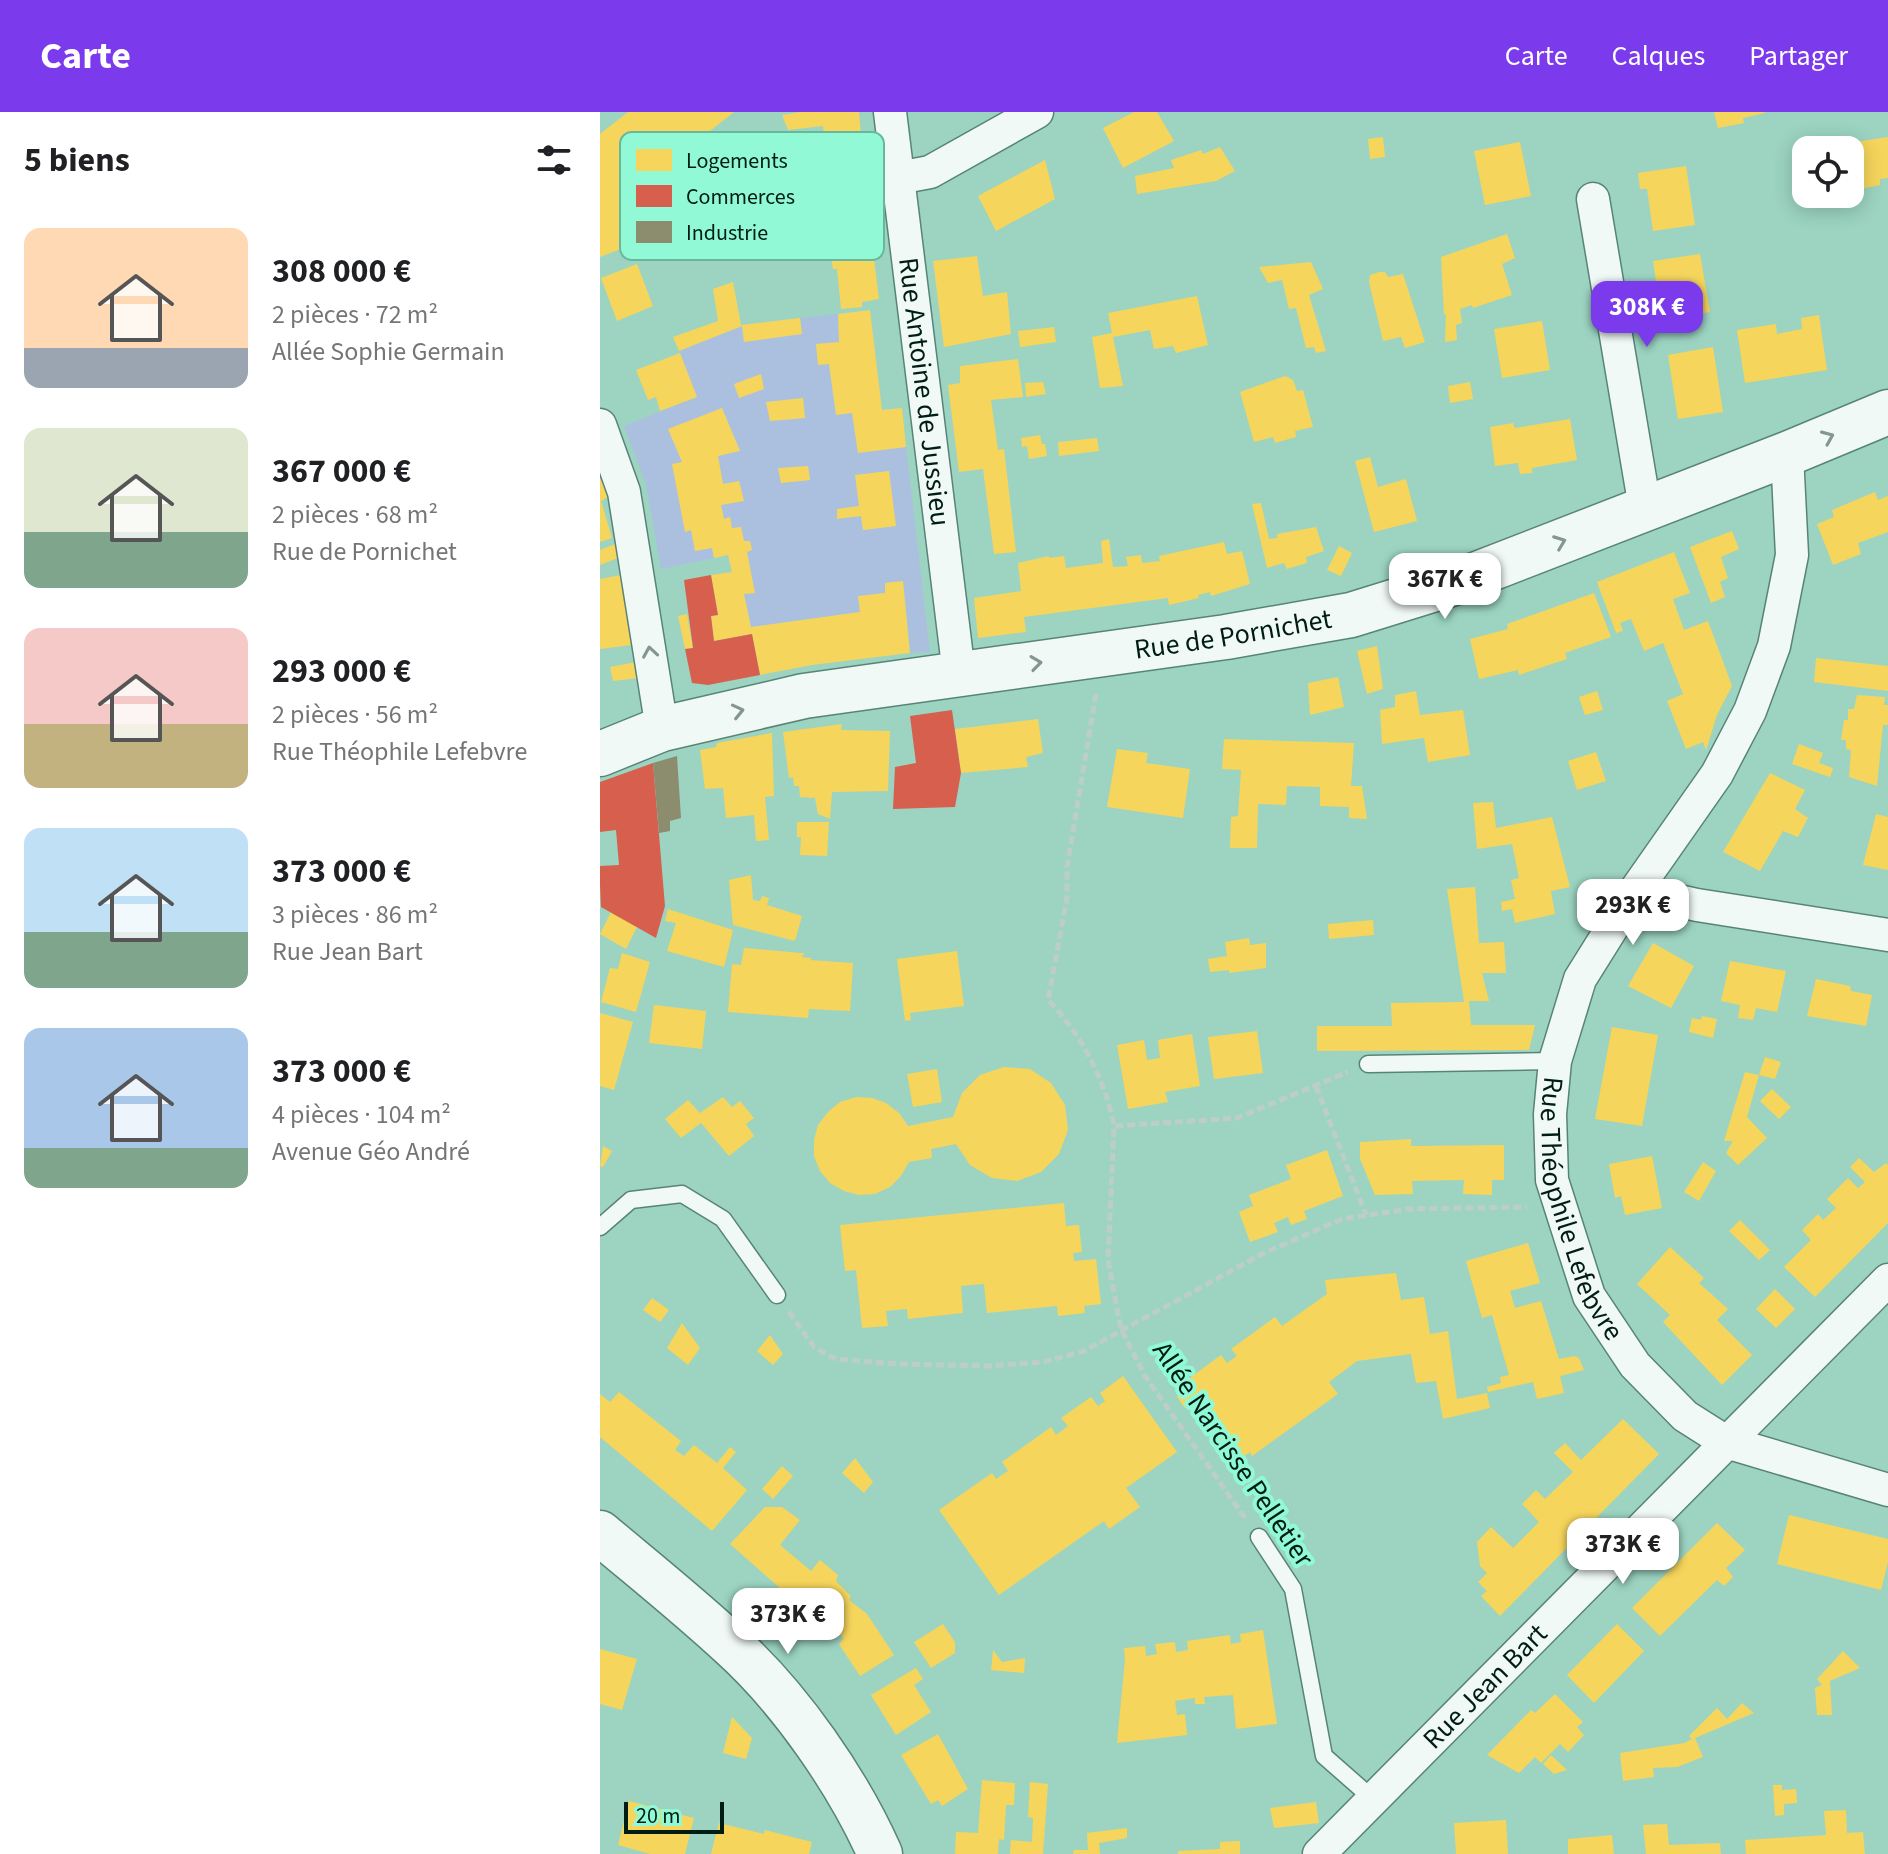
<!DOCTYPE html>
<html lang="fr">
<meta charset="utf-8">
<style>
:root{--surface:#fff;--page:#f2f2f2;--text:#202124;--muted:#757577;--accent:#7c3aed}
body{margin:0;font-family:"Source Sans 3",sans-serif;background:var(--page);color:var(--text);height:100vh;display:flex;flex-direction:column;font-size:30px;white-space:nowrap}
*{box-sizing:border-box;margin:0}
p{font-size:26px;color:var(--muted)}
.icon{flex:none;width:44px;height:44px;fill:none;stroke:currentColor;stroke-width:2;stroke-linecap:round;stroke-linejoin:round}
.map{position:relative;flex:1;overflow:hidden}
.sheet{display:flex;flex-direction:column;background:var(--surface);width:600px}
.sheet>*{flex:none}
.buttons{position:absolute;left:1192px;top:24px;display:grid;gap:16px}
.buttons a{display:grid;place-items:center;width:72px;height:72px;border-radius:16px;background:var(--surface);box-shadow:0 4px 20px #0003;font-size:40px}
.scale{position:absolute;left:24px;bottom:20px;width:100px;box-sizing:border-box;padding-left:8px;border:4px solid #001d13;border-top:0;font-size:22px;line-height:28px;white-space:nowrap;color:#001d13;-webkit-text-stroke:6px #91f9d6;paint-order:stroke}
.price{position:absolute;translate:-50% -68px;padding:0 18px;border-radius:16px;background:#fff;color:#222;font-size:26px;line-height:52px;filter:drop-shadow(0 2px 4px #0008)}
.price::after{content:'';position:absolute;left:50%;top:48px;width:24px;height:18px;margin-left:-12px;background:inherit;clip-path:polygon(0 0,100% 0,50% 100%)}
.price.on{background:var(--accent);color:#fff}
ul{padding:0;list-style:none}
li{display:flex;align-items:center;gap:24px;height:200px;padding:0 24px}
li span{display:grid;place-items:center;flex:none;width:224px;height:160px;border-radius:16px;color:#555}
li>.icon{margin-inline-start:auto}
span .icon{width:96px;height:96px;fill:#fffc;stroke-width:1}
li b{font-size:34px}
h2{display:flex;justify-content:space-between;align-items:center;height:96px;padding:0 24px;font-size:34px}
header{display:flex;align-items:center;gap:48px;box-sizing:border-box;height:112px;padding:0 40px;background:var(--accent);color:#fff}
header strong{font-size:38px}
nav{display:flex;gap:44px;margin-inline-start:auto;font-size:28px}
main{display:flex;flex:1;min-height:0}
.map>svg:first-child{display:block}
.green{fill:#abc0df;fill-rule:evenodd}
.homes{fill:#f6d55c}
.shops{fill:#d6604d}
.industry{fill:#8c8c6e}
.lines{fill:none;stroke-linecap:round;stroke-linejoin:round}
.service-casing{stroke:#588477;stroke-width:19}
.minor-casing{stroke:#588477;stroke-width:35}
.secondary-casing{stroke:#588477;stroke-width:47}
.path{stroke:#bdcec9;stroke-width:5;stroke-dasharray:8 4;stroke-linecap:butt}
.service{stroke:#f0f9f6;stroke-width:16}
.minor{stroke:#f0f9f6;stroke-width:32}
.secondary{stroke:#f0f9f6;stroke-width:44}
.oneway{stroke:#849690}
.labels{text-anchor:middle;dominant-baseline:central;stroke-width:8;stroke-linejoin:round;paint-order:stroke}
.street-label{font-size:28px;fill:#001d13;stroke:#91f9d6}
.key{fill:#91f9d6;stroke:#66b79c;stroke-width:2}
.key-label{font-size:22px;fill:#001d13}
</style>
<header>
<strong>Carte</strong>
<nav><a>Carte</a><a>Calques</a><a>Partager</a></nav>
</header>
<main>
<section class="sheet">
<h2>5 biens<svg class="icon" aria-label="filters" viewBox="0 0 24 24"><path d="M4 7h16M4 17h16"/><circle cx="9" cy="7" r="2"/><circle cx="15" cy="17" r="2"/></svg></h2>
<ul>
<li><span style="background:linear-gradient(#ffd9b3 75%,#9aa5b1 0)"><svg class="icon" aria-label="home" viewBox="0 0 24 24"><path d="M3 11l9-7 9 7M6 9v11h12V9"/></svg></span><div><b>308 000 €</b><p>2 pièces · 72 m²</p><p>Allée Sophie Germain</p></div></li>
<li><span style="background:linear-gradient(#dfe7d0 65%,#7fa58c 0)"><svg class="icon" aria-label="home" viewBox="0 0 24 24"><path d="M3 11l9-7 9 7M6 9v11h12V9"/></svg></span><div><b>367 000 €</b><p>2 pièces · 68 m²</p><p>Rue de Pornichet</p></div></li>
<li><span style="background:linear-gradient(#f6c9c9 60%,#c2b280 0)"><svg class="icon" aria-label="home" viewBox="0 0 24 24"><path d="M3 11l9-7 9 7M6 9v11h12V9"/></svg></span><div><b>293 000 €</b><p>2 pièces · 56 m²</p><p>Rue Théophile Lefebvre</p></div></li>
<li><span style="background:linear-gradient(#bfe0f5 65%,#7fa58c 0)"><svg class="icon" aria-label="home" viewBox="0 0 24 24"><path d="M3 11l9-7 9 7M6 9v11h12V9"/></svg></span><div><b>373 000 €</b><p>3 pièces · 86 m²</p><p>Rue Jean Bart</p></div></li>
<li><span style="background:linear-gradient(#a9c7e8 75%,#7fa58c 0)"><svg class="icon" aria-label="home" viewBox="0 0 24 24"><path d="M3 11l9-7 9 7M6 9v11h12V9"/></svg></span><div><b>373 000 €</b><p>4 pièces · 104 m²</p><p>Avenue Géo André</p></div></li>
</ul>
</section>
<div class="map">
<svg width="1288" height="1742" viewBox="0 0 1288 1742">
<rect width="100%" height="100%" fill="#9cd4c1"/>
<path class="green" d="M238 202 239 230 216 232 218 253 229 252 236 303 252 301 258 340 306 335 330 540 310 541 303 469 285 471V481L258 484 260 500 151 515 144 482 154 481 147 440 152 438 150 429H144L132 416 130 405 124 407 121 393 143 388 139 369 123 372 118 344 139 339 82 350 86 420 91 418 95 439 112 436 114 446 61 457 46 372 24 314 96 285 79 239 142 214 145 229 202 222 200 206ZM203 286 205 306 170 309 167 290ZM289 359 296 414 263 418 261 404 240 406 237 397 259 394 256 363Z"/>
<path class="homes" d="M28 0H134L33 80 52 125 0 145V22Z
M200 0H259L263 48 229 53 230 60 207 63 201 49 226 45 223 14 188 18 182 3Z
M534 0H557L574 29 523 56 503 16Z
M1114 0H1165V1L1143 6 1144 11 1118 16Z
M783 25 785 45 770 47 768 27Z
M1288 25V66L1280 67V73L1250 79V38H1231L1230 34Z
M920 30 931 84 885 93 874 39Z
M620 35 635 59 616 69 537 82 535 64 574 56 571 48 601 38 603 42Z
M445 48 455 87 396 119 378 84Z
M1086 54 1095 113 1053 119 1047 77H1040L1038 61Z
M255 70 260 108 269 107 279 187 262 190V195L241 197 237 157H233L228 128 199 130 197 116 207 115 203 76Z
M907 122 915 146 902 152 912 183 873 196 872 193 860 197 862 211 856 213 857 228 845 230 846 202 844 203 841 145Z
M1100 142 1110 200 1062 208 1053 149Z
M377 144 383 184 407 180 411 222 344 235 333 149Z
M711 150 723 177 709 183 726 239 716 241 714 235 706 236 696 196 689 197 682 168 668 171 659 155Z
M37 152 53 194 17 209 1 166Z
M779 160H785L788 165 803 162 825 230 805 236 801 225 783 229 769 170 770 163Z
M133 170 141 213 200 206 202 222 144 230 142 214 79 239 73 225 118 209 113 177Z
M597 184 608 233 576 241 573 234 554 237 550 218 513 225 523 274 500 276 492 225 512 221 508 201Z
M270 198 282 298 302 296 306 335 258 341 252 301 236 303 229 252 218 253 216 232 239 230 238 202Z
M1219 203 1227 258 1145 271 1137 218 1176 212 1177 222 1202 217 1201 206Z
M942 209 950 258 902 266 894 217Z
M454 215 456 230 420 235 418 219Z
M1113 235 1123 300 1078 307 1068 243Z
M80 241 97 285 60 299 56 285 48 288 36 258Z
M418 247 423 285 391 288 398 338 404 337 416 440 394 442 383 357 359 360 348 273 360 271V254Z
M161 262 164 277 139 286 134 272Z
M685 264 693 268 697 279 703 278 713 315 695 319 696 325 675 331 673 325 654 330 640 280Z
M443 270 446 282 426 285 425 271Z
M870 270 873 287 850 291 848 274Z
M203 286 205 306 170 309 166 290Z
M122 296 140 339 118 344 123 372 139 369 144 389 121 393 124 407 130 405 132 416 141 415 144 429H150L152 438 147 440 155 481 144 482 151 515 260 500 258 484 285 481V471L303 469 310 541 212 553 160 563 152 522 114 529 111 504 118 503 111 463 132 460 128 443 114 446 112 436 95 439 91 418 85 420 72 352 82 350 68 317Z
M970 307 977 348 932 356V361L920 362 918 351 895 354 890 315 913 311 915 316Z
M440 323 442 332H445L447 344 429 347 427 334 422 335 421 326Z
M497 326 499 339 459 344 458 330Z
M770 345 778 375 806 367 817 409 774 420 755 349Z
M208 354 210 368 181 371 178 356Z
M289 359 296 414 263 418 261 404 237 407V397L259 394 255 363Z
M0 365 8 385 1 389 12 426 0 430Z
M1275 380 1278 388 1288 384V420L1258 431 1261 442 1233 453 1217 412 1234 405 1232 398Z
M661 391 669 427 677 426V422L716 415 724 439 706 445 707 451 687 457 684 451 667 456 652 392Z
M1132 419 1139 437 1121 445 1128 466 1120 470 1125 485 1111 491 1090 435Z
M509 427 513 455 528 454 526 445 541 443 542 451 560 449 559 444 624 430 627 442 642 439 650 472 611 484 610 480 598 483 599 486 569 493 568 486 424 505 426 520 378 526 374 486 421 479 418 451 449 444V446L464 444 466 456 503 451 501 429Z
M15 432 18 446 0 453V438Z
M739 434 752 441 741 464 727 458Z
M1074 440 1090 481 1073 487 1084 518 1108 509 1132 574 1117 603 1106 638 1103 630 1086 637 1067 589 1083 582 1063 531 1044 539 1031 507 1020 511 1023 519 1016 521 997 470Z
M21 463 32 533 0 537V467Z
M994 481 1011 525 965 541 967 547 919 563 918 558 879 567 870 527 908 517 907 512Z
M87 502 93 536 85 537 78 504Z
M777 534 783 577 767 582 757 539Z
M1216 546 1288 554V579L1214 570Z
M36 550 39 566 13 569 10 555Z
M738 565 744 595 710 603 708 571Z
M816 579 820 603 863 598 870 643 828 650 824 626 782 632 780 598 795 595V583Z
M997 579 1003 598 985 603 979 585Z
M1257 583 1285 585 1284 593H1288V613H1283L1277 674 1249 665 1251 638 1246 637V628H1241L1244 608H1248V597H1254Z
M438 607 443 641 426 645 428 655 361 661 355 617Z
M242 612 241 618 290 619 288 679 232 680 230 707 218 702 215 686 200 685 199 674H194L193 665 189 666 183 620Z
M172 621 174 684 165 685 169 728 156 729 154 703 126 706 123 676 105 677 100 638 116 635 117 631Z
M624 627 754 631 751 674H762L767 707 749 706V695L720 694V675L687 674 686 693 658 692 657 736H630L631 705 638 704 641 658 622 657Z
M1199 632 1223 641 1219 651 1233 656 1230 665 1192 652Z
M517 637 548 641 546 651 590 657 583 706 507 695Z
M996 640 1006 669 977 678 968 649Z
M1170 661 1205 678 1195 697 1208 706 1198 725 1183 719 1160 759 1123 740Z
M893 690 896 716 952 705 970 775 951 779 955 802 915 811 912 797 902 799 901 790 915 787 911 768 919 766 912 732 877 737 873 691Z
M1276 702 1288 705V758L1263 753Z
M197 710H229L227 744 200 743 201 725H197Z
M151 763 153 788 160 789 162 784 169 786 167 793 202 804 195 829 133 813 129 768Z
M875 775 879 831 904 830 906 861H882L889 889H869L871 913H935L929 938 717 939V914H792L791 891 864 890 847 777Z
M68 797 133 818 124 855 67 839 76 811 65 809Z
M11 800 37 815 26 837 0 822Z
M773 808 774 823 729 827 728 812Z
M649 826 650 833 666 831V856L629 861V858L610 860 608 847 627 844 625 830Z
M1053 831 1094 854 1071 896 1028 874Z
M144 836 201 841H204L202 845 212 846 210 848 253 851 250 899 209 897 208 906 128 900 132 852 141 853Z
M357 839 364 894 310 901 311 908 305 909 297 847Z
M22 841 50 850 36 900 1 890 10 856 18 857Z
M1130 849 1186 859 1177 900 1156 896 1153 908 1138 906 1140 893 1121 889Z
M1216 867 1250 874 1251 879 1272 883 1266 914 1207 904Z
M54 893 106 899 102 937 49 931Z
M0 901 33 910 14 978 0 974Z
M1102 904 1117 907 1113 926 1089 920 1092 906 1101 908Z
M1012 915 1058 923 1042 1014 995 1007Z
M657 919 663 961 614 967 608 925Z
M592 922 600 974 565 980 568 990 528 997 517 933 544 928 547 948 560 946 558 928Z
M1165 945 1181 950 1175 967 1159 963 1147 1005 1167 1026 1138 1053 1126 1041 1133 1029H1124L1145 960 1159 963Z
M404 955 430 957 451 971 465 993 468 1018 459 1042 441 1060 417 1069 392 1066 370 1053 356 1032 331 1037 332 1046 309 1050 301 1064 290 1075 275 1082 259 1083 244 1079 230 1071 220 1059 214 1044V1028L218 1013 228 1000 240 990 256 985 272 986 286 991 299 1001 308 1014 353 1005 362 981 380 963Z
M337 957 342 990 313 995 307 962Z
M1172 977 1191 995 1179 1007 1160 989Z
M123 985 132 995 140 989 154 1006 146 1012 154 1024 129 1044 101 1011 81 1026 65 1007 88 988 100 1001Z
M811 1027V1034L904 1033V1068H892V1083L863 1082 864 1068 812 1069 813 1082 775 1083 760 1047V1030Z
M3 1034 12 1039 3 1055 0 1054Z
M727 1038 743 1084 704 1099 707 1107 691 1113 688 1105 674 1111 678 1120 650 1130 639 1100 653 1094 649 1083 691 1067 686 1053Z
M1052 1044 1062 1096 1025 1103 1021 1084 1015 1086 1009 1052Z
M1259 1046 1274 1060 1286 1051 1288 1053V1111L1215 1185 1184 1155 1211 1128 1202 1118 1218 1102 1223 1108 1236 1096 1227 1087 1248 1066 1258 1076 1265 1070 1250 1055Z
M1103 1050 1116 1059 1099 1089 1084 1080Z
M464 1091 466 1114 479 1113 482 1140 473 1141 474 1149 496 1147 501 1192 484 1194 485 1201 458 1204 457 1194 387 1201 384 1172 361 1174 363 1201 308 1207 307 1197 286 1199 288 1214 262 1216 256 1158 245 1159 240 1113Z
M1140 1108 1170 1138 1159 1148 1129 1119Z
M928 1131 940 1171 910 1179 915 1196 941 1189 959 1247 974 1244 979 1246 984 1258 960 1264 964 1281 937 1287 933 1270 888 1280 887 1275 901 1271 900 1265 909 1263 892 1203 882 1206 866 1149Z
M1070 1135 1104 1166 1099 1171 1128 1197 1117 1208 1152 1243 1122 1273 1063 1210 1070 1203 1037 1172Z
M796 1161 801 1188 824 1185 830 1222 848 1219 857 1287 887 1281 890 1296 843 1307 836 1269 816 1271 811 1242 757 1249 729 1270 738 1282 652 1344 650 1340 634 1351 590 1293 585 1296 577 1285 580 1282 576 1276 621 1243 627 1251 637 1244 631 1237 675 1205 682 1214 727 1182 725 1168Z
M1175 1177 1195 1197 1176 1216 1156 1197Z
M52 1186 69 1198 60 1210 43 1198Z
M82 1211 100 1236 88 1253 67 1236Z
M170 1223 183 1242 173 1253 157 1239Z
M523 1264 577 1340 526 1376 540 1395 509 1417 504 1409 399 1483 339 1398 392 1361 396 1367 408 1359 402 1350 451 1315 456 1323 468 1314 461 1306 491 1285 498 1294 505 1289 500 1281Z
M19 1280 81 1329 75 1338 84 1344 94 1333 117 1351 130 1335 136 1340 123 1356 147 1378 112 1419 0 1325V1282L10 1290Z
M1023 1307 1059 1342 900 1504 881 1484 887 1479 878 1470 887 1461 880 1454 877 1430 891 1415 913 1436 939 1410 922 1392 936 1378 945 1387 973 1360 954 1341 965 1331 981 1348Z
M255 1346 273 1370 264 1381 242 1361Z
M182 1354 193 1364 173 1387 162 1377Z
M165 1395H182L200 1408 180 1433 211 1459 220 1448 238 1463 236 1469 251 1484 249 1488 267 1502 294 1543 260 1564 239 1532 244 1526 229 1514 225 1516 130 1432Z
M1189 1403 1288 1427V1450L1281 1478 1177 1452Z
M1117 1411 1145 1438 1126 1456 1133 1465 1124 1474 1117 1468 1060 1524 1032 1496Z
M343 1512 355 1530V1541L331 1556 314 1530Z
M1017 1512 1044 1539 994 1591 967 1563Z
M663 1518 677 1612 636 1617 633 1583 604 1585 605 1592H595V1586L575 1589 577 1603 585 1602 587 1623 517 1631 525 1547 524 1536 545 1534 546 1544 557 1542 555 1532 575 1530 576 1540 588 1538 587 1529 630 1523 631 1532 641 1530 640 1522Z
M0 1537 37 1547 22 1598 0 1592Z
M393 1538 402 1550 425 1546 424 1561 391 1558Z
M1243 1539 1260 1556 1230 1569 1232 1603H1217L1215 1576 1222 1573 1217 1567Z
M316 1556 323 1567 314 1573 331 1600 296 1623 271 1583Z
M955 1582 983 1610 977 1615 984 1623 968 1640 960 1632 941 1651 935 1645 919 1661 887 1643 931 1598 935 1601Z
M1142 1591 1154 1601 1095 1626 1103 1645 1077 1655 1053 1656 1054 1665 1023 1669 1020 1641 1084 1631 1092 1627 1089 1624 1117 1596 1127 1607Z
M132 1605 152 1626 146 1647 123 1641Z
M338 1622 368 1677 342 1694 338 1688 331 1692 301 1643Z
M951 1643 967 1658 954 1662 943 1652Z
M382 1668 415 1671 414 1693H406L404 1728 399 1727 398 1742H355L356 1720 378 1721Z
M430 1670 448 1672 443 1742H410L411 1728 432 1730 433 1706 428 1705Z
M1173 1673H1182V1678L1196 1677 1197 1691 1184 1692V1703L1175 1704Z
M29 1689 94 1706 85 1742H50L18 1733Z
M716 1690 719 1711 674 1716 670 1696Z
M1246 1698 1247 1721 1263 1720 1265 1742H1146L1145 1728 1226 1723 1224 1699Z
M906 1708 908 1742H856L854 1711Z
M119 1711 164 1722 165 1718 212 1730 209 1742H111Z
M1067 1712 1069 1733 1120 1731 1121 1742H1046L1043 1713Z
M527 1716V1726L499 1731 500 1742H473L474 1738H488L487 1721Z
M1012 1723 1014 1742H968V1727Z
M640 1729V1742H578V1739L620 1737V1730Z"/>
<path class="shops" d="M111 463 118 503 111 504 114 529 152 522 160 563 108 573 92 571 85 537 93 536 84 468Z
M352 598 361 661 355 695 293 697 295 655 316 651 310 604Z
M53 651 65 794 56 826 1 795 0 773V754L19 753 16 718 0 720V670Z"/>
<path class="industry" d="M77 644 81 706 70 709V719L59 721 53 651Z"/>
<g class="lines">
<g class="service-casing">
<path id="service" d="M768 952 955 949
M0 1115 31 1088 82 1082 123 1107 177 1183
M659 1425 693 1477 724 1644 773 1687"/>
</g>
<g class="minor-casing">
<g id="minor">
<path id="s1" d="M290 0 359 562"/>
<path d="M298 66 330 60 437 0"/>
<path d="M993 87 1045 396"/>
<path d="M0 313 24 380 62 617"/>
<path id="s2" d="M1187 342 1192 443 1174 534 1150 599 1117 662 1035 779 980 867 955 949 950 1002 952 1068 989 1184 1035 1253 1085 1304 1126 1330 1288 1378"/>
<path d="M1035 779 1097 793 1288 823"/>
<path id="s3" d="M719 1742 1288 1168"/>
</g>
</g>
<g class="secondary-casing">
<g id="secondary">
<path id="s4" d="M0 642 62 617 204 584 626 525 751 503 854 471 1187 342 1288 300"/>
<path d="M0 1421C44 1458 89 1494 131 1533 190 1586 248 1670 280 1742"/>
</g>
</g>
<path class="path" d="M496 582 467 755V786L448 888C481 922 505 967 514 1014
M716 974 766 1103
M189 1200 214 1235 236 1247 298 1252 388 1254 443 1250 484 1239 664 1141 742 1107 808 1097 927 1095
M645 1406 545 1264 521 1217 508 1148 514 1014 637 1006 748 960"/>
<use href="#service" class="service"/>
<use href="#minor" class="minor"/>
<use href="#secondary" class="secondary"/>
</g>
<defs><path id="oneway-chevron" d="M-2-3.5L2.5 0L-2 3.5" fill="none" stroke-width="1.6" stroke-linecap="round" stroke-linejoin="round" transform="scale(2)"/></defs>
<g class="oneway">
<use href="#oneway-chevron" transform="translate(1228 325) rotate(-23)"/>
<use href="#oneway-chevron" transform="translate(960 430) rotate(-21)"/>
<use href="#oneway-chevron" transform="translate(50 540) rotate(-99)"/>
<use href="#oneway-chevron" transform="translate(436 551) rotate(-8)"/>
<use href="#oneway-chevron" transform="translate(138 599) rotate(-13)"/>
</g>
<g class="labels">
<g class="street-label">
<text stroke="none"><textPath href="#s1" startOffset="282">Rue Antoine de Jussieu</textPath></text>
<text stroke="none"><textPath href="#s4" startOffset="646">Rue de Pornichet</textPath></text>
<text stroke="none"><textPath href="#s2" startOffset="820">Rue Théophile Lefebvre</textPath></text>
<text transform="translate(633 1342) rotate(56)">Allée Narcisse Pelletier</text>
<text stroke="none"><textPath href="#s3" startOffset="236">Rue Jean Bart</textPath></text>
</g>
</g>
<rect x="20" y="20" width="264" height="128" rx="12" class="key"/>
<rect x="36" y="37" width="36" height="22" fill="#f6d55c"/>
<rect x="36" y="73" width="36" height="22" fill="#d6604d"/>
<rect x="36" y="109" width="36" height="22" fill="#8c8c6e"/>
<g class="key-label">
<text x="86" y="56">Logements</text>
<text x="86" y="92">Commerces</text>
<text x="86" y="128">Industrie</text>
</g>
</svg>
<div class="buttons">
<a><svg class="icon" aria-label="locate" viewBox="0 0 24 24"><circle cx="12" cy="12" r="6"/><path d="M12 2v4M12 18v4M2 12h4M18 12h4"/></svg></a>
</div>
<div class="scale">20 m</div>
<b class="price on" style="left:1047px;top:237px">308K €</b>
<b class="price" style="left:845px;top:509px">367K €</b>
<b class="price" style="left:1033px;top:835px">293K €</b>
<b class="price" style="left:1023px;top:1474px">373K €</b>
<b class="price" style="left:188px;top:1544px">373K €</b>
</div>
</main>
